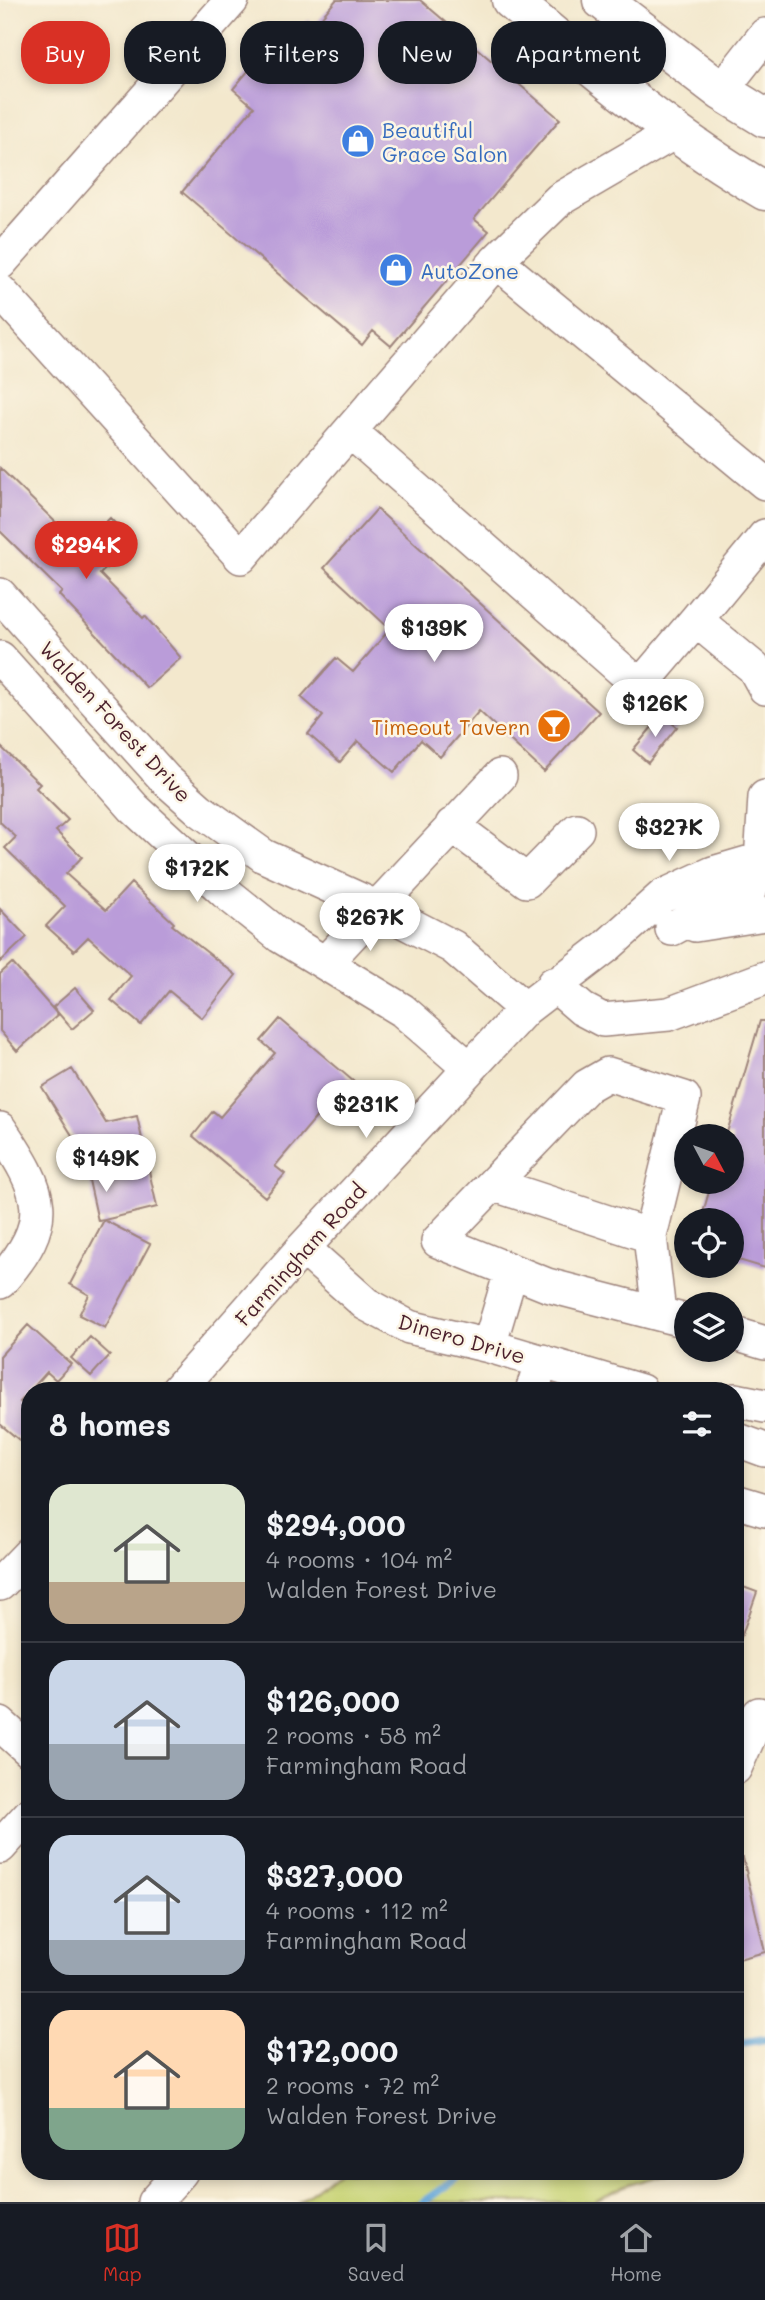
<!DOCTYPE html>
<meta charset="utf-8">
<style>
:root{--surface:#171b24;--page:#20242c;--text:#f1f3f6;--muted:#9ea1a6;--line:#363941;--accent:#d93025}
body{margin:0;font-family:Mali,sans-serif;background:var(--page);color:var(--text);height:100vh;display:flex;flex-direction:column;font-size:26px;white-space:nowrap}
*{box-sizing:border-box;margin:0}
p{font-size:23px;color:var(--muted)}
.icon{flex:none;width:38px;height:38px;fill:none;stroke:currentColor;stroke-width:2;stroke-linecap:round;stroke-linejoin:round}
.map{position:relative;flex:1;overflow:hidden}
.sheet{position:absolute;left:21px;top:1382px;width:723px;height:798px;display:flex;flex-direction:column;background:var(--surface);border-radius:28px;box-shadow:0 4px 10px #0003}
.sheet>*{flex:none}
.hud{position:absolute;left:21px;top:21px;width:724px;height:63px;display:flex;gap:14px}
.needle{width:46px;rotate:131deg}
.buttons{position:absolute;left:674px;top:1124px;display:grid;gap:14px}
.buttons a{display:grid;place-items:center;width:70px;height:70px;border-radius:50%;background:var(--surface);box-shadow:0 4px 10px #0003;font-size:35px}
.price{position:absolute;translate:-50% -60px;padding:0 16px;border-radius:24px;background:#fff;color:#222;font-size:23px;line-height:46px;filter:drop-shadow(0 2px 4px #0008)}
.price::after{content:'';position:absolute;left:50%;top:42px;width:21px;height:16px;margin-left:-10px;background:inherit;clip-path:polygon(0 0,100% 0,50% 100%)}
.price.current{background:var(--accent);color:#fff}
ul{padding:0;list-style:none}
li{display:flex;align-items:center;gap:21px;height:175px;padding:0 28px}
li+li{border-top:2px solid var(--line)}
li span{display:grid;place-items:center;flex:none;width:196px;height:140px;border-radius:21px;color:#555}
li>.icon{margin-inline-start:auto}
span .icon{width:84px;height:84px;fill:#fffc;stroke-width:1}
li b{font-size:30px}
h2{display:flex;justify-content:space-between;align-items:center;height:84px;padding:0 28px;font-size:30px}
.chip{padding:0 24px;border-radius:28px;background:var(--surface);box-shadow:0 4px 10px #0003;font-size:24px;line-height:63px}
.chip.current{background:var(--accent);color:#fff}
.tab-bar{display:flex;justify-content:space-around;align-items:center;height:98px;border-top:2px solid var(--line);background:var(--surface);font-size:19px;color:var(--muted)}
.tab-bar a{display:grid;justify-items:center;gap:4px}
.tab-bar .current{color:var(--accent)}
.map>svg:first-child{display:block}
.green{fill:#c7d374;stroke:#887950;stroke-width:2}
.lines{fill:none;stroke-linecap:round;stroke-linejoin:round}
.stream{stroke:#63a6d8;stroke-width:8}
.building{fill:#ba9cd9}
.minor-casing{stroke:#9e847c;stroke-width:36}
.major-casing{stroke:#9e847c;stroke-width:41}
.minor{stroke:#fff;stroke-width:33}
.major{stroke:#fff;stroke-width:38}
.labels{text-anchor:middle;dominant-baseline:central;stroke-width:5;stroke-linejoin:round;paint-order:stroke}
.shop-label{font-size:21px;fill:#366cbe;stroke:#fcf5e5;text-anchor:start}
.street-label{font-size:21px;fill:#4a1f2b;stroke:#fcf5e5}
.food-label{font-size:21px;fill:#c56008;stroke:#fcf5e5;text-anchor:end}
</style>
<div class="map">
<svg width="765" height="2202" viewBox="0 0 765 2202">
<rect width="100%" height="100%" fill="#fcf5e5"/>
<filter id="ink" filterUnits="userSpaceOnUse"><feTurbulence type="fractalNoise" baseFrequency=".0143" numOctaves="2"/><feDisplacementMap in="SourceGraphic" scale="14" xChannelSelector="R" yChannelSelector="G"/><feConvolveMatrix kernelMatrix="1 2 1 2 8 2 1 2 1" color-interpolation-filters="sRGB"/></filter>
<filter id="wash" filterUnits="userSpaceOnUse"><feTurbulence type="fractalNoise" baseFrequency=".00686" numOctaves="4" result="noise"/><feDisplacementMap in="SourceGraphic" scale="28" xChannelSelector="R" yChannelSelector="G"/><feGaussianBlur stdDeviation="1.57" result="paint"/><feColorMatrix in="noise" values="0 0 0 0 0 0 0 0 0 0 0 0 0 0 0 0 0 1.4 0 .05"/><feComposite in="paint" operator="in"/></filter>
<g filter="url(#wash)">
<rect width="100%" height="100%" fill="#f3e8cd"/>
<path class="green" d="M337 2172H674L628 2185 593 2202H299Z"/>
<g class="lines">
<path class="stream" d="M735 2044 765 2039
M423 2202 465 2172"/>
</g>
<g id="blocks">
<path class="building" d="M336 0H420L560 119 474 219 489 231 391 346 373 331 362 345 182 192 254 107 233 89 271 44 280 52 308 20 315 25Z
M0 468 81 547 110 518 133 542 100 574 143 618 145 616 181 658 147 688 59 595 62 592 0 531Z
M377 509 599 712 544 772 479 711 440 757 421 740 394 772 358 741 340 762 308 734 323 716 301 697 336 658 353 672 390 629 324 568Z
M662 715 677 727 648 763 633 750Z
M0 746 40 784 36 788 68 820 56 831 82 857 66 874 106 910 131 883 174 923 172 925 236 975 202 1018 169 991 141 1025 111 1000 131 976 88 937 74 951 46 926 65 906 5 848 16 837 0 822Z
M0 909 27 937 0 962Z
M12 963 58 1015 17 1051 0 1031V974Z
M75 988 94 1010 72 1029 53 1007Z
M280 1019 366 1092 345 1115 329 1102 275 1166 285 1174 265 1197 193 1136 213 1111 220 1117 275 1053 261 1041Z
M760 1021H765V1268L732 1258V1220H701L712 1181H732V1136H726Z
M72 1069 106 1123 137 1116 157 1207 104 1220 150 1244 105 1328 79 1315 89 1295 70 1284 104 1220 98 1221 83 1153 42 1087Z
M28 1325 71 1364 56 1380 47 1372 20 1402 30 1411V1449L0 1424V1356Z
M90 1337 110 1355 91 1376 71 1358Z
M735 1584 757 1592 738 1646 735 1645Z
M743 1858 765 1952 735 1960V1859Z"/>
</g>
</g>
<g filter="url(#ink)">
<use href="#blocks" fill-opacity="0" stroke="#9e847c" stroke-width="2"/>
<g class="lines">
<g class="minor-casing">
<path id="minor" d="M721 91 765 35
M496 261 765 483
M0 263 232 0
M0 291 241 557 499 258 560 199 675 132
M351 432 640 686 696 620
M765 536 696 620 754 668 765 688
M0 595 165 779 200 810 264 856 376 907 453 947 525 1009
M0 658 134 808 225 892 280 936 402 1010 469 1068
M452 825 527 881 577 830
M695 925 765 914
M672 929 752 886 761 862 765 797
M325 963 500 776
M553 984 582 1009 603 1020 669 1014 765 978
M0 1129C43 1193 55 1220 0 1282
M495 1185 650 1236
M303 1248 366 1304 409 1327 489 1346 641 1391
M659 1313 650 1236 684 1098 608 1074 587 1086 438 1241 547 1285 686 1321
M732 1333 765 1343
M489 1346 511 1272
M177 1391 303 1248 525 1009 607 946 663 896 713 873 754 861 765 862
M532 1391 542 1361
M735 1400 765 1406
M735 1439 765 1450
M735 1501 765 1510
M0 1584 30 1553
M0 1724 30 1751
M735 1768 759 1714
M0 1847 30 1814
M154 2202 181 2172"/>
</g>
<g class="major-casing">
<path id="major" d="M511 0C592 68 673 138 765 191
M602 0 721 91 765 118"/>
</g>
<use href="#minor" class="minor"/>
<use href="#major" class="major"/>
</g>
</g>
<defs>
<g id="shop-disc" transform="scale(1.75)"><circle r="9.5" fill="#3f7fe0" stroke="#fcf5e5"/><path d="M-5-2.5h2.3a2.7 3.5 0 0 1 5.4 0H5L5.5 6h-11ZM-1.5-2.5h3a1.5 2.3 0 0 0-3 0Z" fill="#fff"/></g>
<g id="bar-disc" transform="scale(1.75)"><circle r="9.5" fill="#e8710a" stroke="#fcf5e5"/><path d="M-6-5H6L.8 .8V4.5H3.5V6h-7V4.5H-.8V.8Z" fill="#fff"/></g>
</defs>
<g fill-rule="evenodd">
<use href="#shop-disc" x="358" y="141"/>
<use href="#shop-disc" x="396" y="270"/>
<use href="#bar-disc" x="554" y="726"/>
</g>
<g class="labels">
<g class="shop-label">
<text x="382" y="129">Beautiful<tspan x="382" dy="24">Grace Salon</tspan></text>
<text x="420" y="270">AutoZone</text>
</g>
<g class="street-label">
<text transform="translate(116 721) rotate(47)">Walden Forest Drive</text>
<text transform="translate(300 1254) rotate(-48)">Farmingham Road</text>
<text transform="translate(462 1338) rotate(16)">Dinero Drive</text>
</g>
<g class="food-label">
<text x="530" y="726">Timeout Tavern</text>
</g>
</g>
</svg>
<div class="buttons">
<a><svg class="needle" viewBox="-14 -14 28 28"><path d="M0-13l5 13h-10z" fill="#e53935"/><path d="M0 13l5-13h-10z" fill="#9ea1a6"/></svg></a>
<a><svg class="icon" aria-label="locate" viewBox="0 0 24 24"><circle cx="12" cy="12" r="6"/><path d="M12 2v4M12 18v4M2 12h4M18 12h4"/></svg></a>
<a><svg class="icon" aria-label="layers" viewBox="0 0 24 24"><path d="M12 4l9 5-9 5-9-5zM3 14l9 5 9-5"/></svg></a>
</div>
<b class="price current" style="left:86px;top:581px">$294K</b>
<b class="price" style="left:434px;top:664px">$139K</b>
<b class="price" style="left:655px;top:739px">$126K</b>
<b class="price" style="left:669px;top:863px">$327K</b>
<b class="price" style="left:197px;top:904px">$172K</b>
<b class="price" style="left:370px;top:953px">$267K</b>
<b class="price" style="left:366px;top:1140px">$231K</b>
<b class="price" style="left:106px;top:1194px">$149K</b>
<div class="hud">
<a class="chip current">Buy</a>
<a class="chip">Rent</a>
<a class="chip">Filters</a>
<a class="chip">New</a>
<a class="chip">Apartment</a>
</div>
<section class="sheet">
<h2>8 homes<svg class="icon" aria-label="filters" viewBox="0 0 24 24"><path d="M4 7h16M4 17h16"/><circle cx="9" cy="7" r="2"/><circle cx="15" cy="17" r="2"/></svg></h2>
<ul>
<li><span style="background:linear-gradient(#dfe7d0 70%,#b9a48a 0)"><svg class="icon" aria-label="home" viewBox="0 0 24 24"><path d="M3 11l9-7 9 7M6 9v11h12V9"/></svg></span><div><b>$294,000</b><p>4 rooms · 104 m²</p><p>Walden Forest Drive</p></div></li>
<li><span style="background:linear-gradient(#c9d6e8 60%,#9aa5b1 0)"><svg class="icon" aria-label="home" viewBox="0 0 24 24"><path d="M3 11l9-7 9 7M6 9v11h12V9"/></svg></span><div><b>$126,000</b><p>2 rooms · 58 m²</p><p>Farmingham Road</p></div></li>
<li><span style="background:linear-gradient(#c9d6e8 75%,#9aa5b1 0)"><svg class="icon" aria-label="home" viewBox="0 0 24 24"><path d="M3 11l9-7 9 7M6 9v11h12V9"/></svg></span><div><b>$327,000</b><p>4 rooms · 112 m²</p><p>Farmingham Road</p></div></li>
<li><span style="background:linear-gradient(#ffd9b3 70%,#7fa58c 0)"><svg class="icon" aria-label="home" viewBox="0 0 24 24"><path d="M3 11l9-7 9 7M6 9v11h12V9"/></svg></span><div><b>$172,000</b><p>2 rooms · 72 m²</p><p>Walden Forest Drive</p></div></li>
</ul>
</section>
</div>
<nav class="tab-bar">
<a class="current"><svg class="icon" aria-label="map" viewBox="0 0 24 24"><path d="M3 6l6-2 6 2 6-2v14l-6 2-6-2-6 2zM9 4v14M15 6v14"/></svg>Map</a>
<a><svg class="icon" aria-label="saved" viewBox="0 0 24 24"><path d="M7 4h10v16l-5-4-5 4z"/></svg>Saved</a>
<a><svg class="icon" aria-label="home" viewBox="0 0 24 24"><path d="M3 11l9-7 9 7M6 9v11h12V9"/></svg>Home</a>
</nav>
